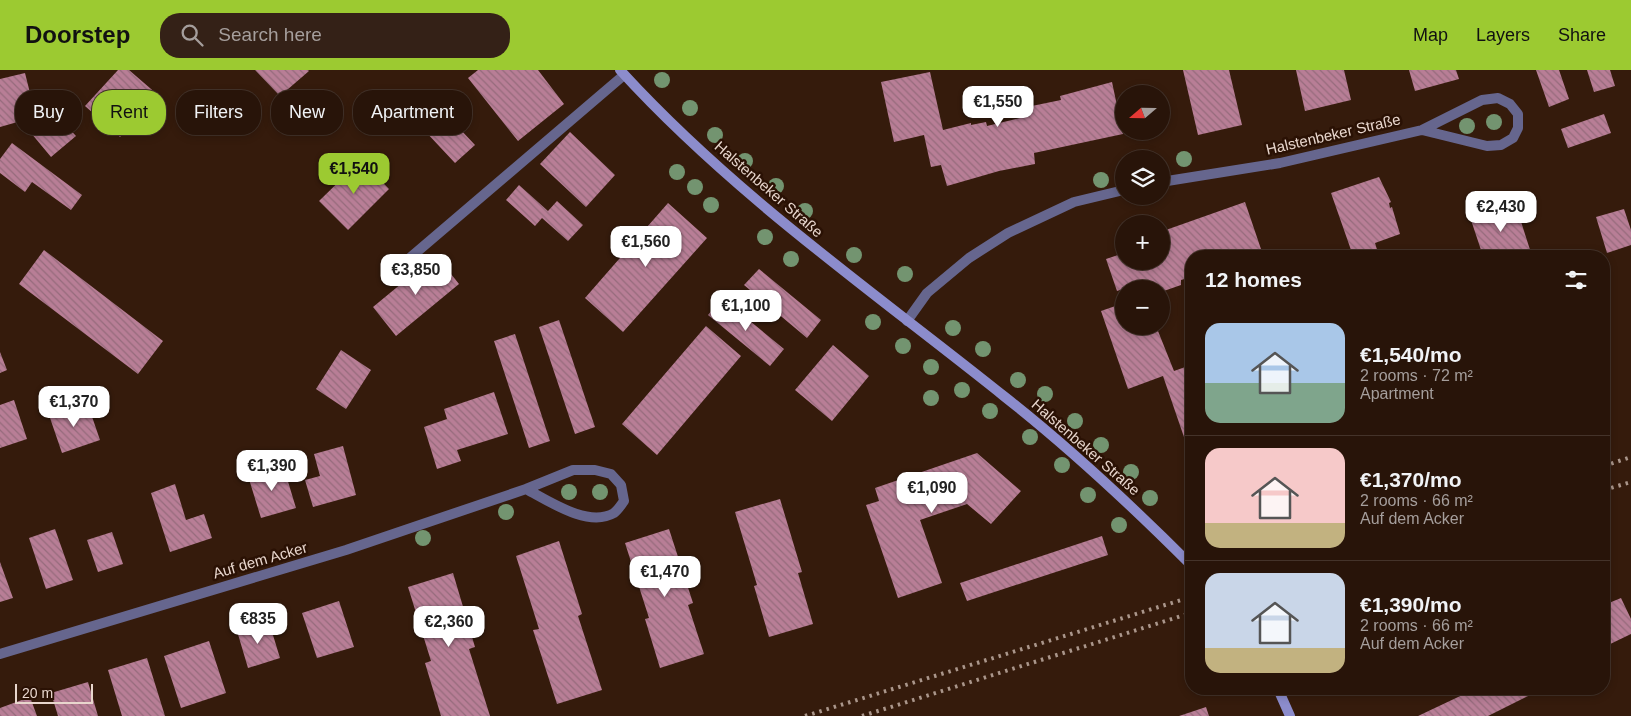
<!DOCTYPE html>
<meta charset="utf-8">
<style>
:root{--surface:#281409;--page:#342117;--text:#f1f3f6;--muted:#a59e9c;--line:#44332a;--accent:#9cca31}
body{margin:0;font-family:Arial,sans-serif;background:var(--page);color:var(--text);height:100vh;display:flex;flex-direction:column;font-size:19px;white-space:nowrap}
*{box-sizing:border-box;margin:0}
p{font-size:16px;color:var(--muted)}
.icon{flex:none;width:28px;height:28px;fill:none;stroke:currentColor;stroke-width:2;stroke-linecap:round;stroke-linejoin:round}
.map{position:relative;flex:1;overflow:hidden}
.side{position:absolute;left:1185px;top:180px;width:425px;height:445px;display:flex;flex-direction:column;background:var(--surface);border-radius:20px;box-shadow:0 2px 8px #0003,0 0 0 1px var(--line)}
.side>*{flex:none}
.banner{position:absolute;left:15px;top:20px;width:475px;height:45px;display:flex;gap:10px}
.needle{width:32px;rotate:250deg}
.tools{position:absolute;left:1115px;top:15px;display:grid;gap:10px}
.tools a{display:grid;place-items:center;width:55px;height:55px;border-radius:50%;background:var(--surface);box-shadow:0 2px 8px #0003,0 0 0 1px var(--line);font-size:25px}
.scale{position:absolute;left:15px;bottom:12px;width:78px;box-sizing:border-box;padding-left:5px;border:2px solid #e8d6cd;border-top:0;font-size:14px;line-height:18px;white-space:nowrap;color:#e8d6cd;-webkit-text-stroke:4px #2a1104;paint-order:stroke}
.price{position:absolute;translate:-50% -42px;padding:0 11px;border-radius:10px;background:#fff;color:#222;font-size:16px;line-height:32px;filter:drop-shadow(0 1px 2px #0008)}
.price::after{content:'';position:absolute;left:50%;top:30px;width:15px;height:11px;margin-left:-8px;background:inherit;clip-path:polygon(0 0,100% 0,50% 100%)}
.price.current{background:var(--accent);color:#111}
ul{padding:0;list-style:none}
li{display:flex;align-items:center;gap:15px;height:125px;padding:0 20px}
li+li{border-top:1px solid var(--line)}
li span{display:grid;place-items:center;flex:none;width:140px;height:100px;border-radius:15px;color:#555}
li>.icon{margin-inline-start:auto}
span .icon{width:60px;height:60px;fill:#fffc;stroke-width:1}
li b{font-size:21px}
h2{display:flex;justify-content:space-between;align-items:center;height:60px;padding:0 20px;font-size:21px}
.chip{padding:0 18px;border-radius:20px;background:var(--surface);box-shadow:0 2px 8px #0003,0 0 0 1px var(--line);font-size:18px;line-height:45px}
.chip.current{background:var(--accent);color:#111}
header{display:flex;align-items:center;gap:30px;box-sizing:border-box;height:70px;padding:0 25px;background:var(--accent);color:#111}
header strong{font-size:24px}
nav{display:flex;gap:28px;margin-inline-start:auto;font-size:18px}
.search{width:350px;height:45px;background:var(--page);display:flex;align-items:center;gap:12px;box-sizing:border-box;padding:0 18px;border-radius:20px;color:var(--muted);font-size:19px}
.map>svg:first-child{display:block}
.building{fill:url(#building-back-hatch)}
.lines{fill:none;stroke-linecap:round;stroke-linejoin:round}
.lane{stroke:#66668e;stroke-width:10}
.street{stroke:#66668e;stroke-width:10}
.secondary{stroke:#8c8ccc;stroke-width:10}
.rail{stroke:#aa968b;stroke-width:4;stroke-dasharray:2.5 5;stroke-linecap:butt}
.tree{fill:#739470}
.labels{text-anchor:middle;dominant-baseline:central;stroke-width:5;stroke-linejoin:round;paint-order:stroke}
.street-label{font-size:15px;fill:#e8d6cd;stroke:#2a1104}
</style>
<header>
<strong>Doorstep</strong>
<div class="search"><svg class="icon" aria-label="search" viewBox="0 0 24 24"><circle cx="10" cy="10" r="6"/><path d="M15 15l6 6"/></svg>Search here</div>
<nav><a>Map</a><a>Layers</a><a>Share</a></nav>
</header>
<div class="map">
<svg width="1631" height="646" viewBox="0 0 1631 646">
<defs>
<pattern id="building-back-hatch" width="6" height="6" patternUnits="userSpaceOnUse" patternTransform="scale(1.25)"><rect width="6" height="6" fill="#b87e96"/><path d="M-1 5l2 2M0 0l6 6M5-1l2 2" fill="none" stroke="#966b7c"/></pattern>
</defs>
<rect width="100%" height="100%" fill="#351b0c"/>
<path class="building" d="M118 0H129L158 25 120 67 85 36Z
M255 0H308L309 1 280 26Z
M478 0H538L564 34 518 71 468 8Z
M1183 0H1229L1242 55 1198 65Z
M1296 0H1344L1351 30 1305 41Z
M1409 0H1456L1459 9 1415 21Z
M1536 0H1559L1569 29 1549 37Z
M1587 0H1610L1615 16 1594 22Z
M930 2 943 60 971 53V55L986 52 987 56 1024 47 1022 38 1061 30 1060 26 1112 12 1123 64 1034 83 1035 94 999 101 947 116 941 95 931 97 924 65 894 72 881 12Z
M25 3 32 31 41 29 76 66 51 87 21 51 0 57V9Z
M428 25 475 75 455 93 409 44Z
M1604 44 1611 63 1568 78 1561 59Z
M570 62 615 105 586 137 540 94Z
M12 73 82 125 71 140 32 112 25 122 0 103V89Z
M361 90 389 119 348 160 319 131Z
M1379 107 1391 132 1389 133 1390 138 1392 137 1400 164 1375 173 1379 186H1333L1351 180 1331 123Z
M519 115 548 141 557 131 583 155 568 171 542 148 535 156 506 130Z
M1245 132 1262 182 1250 186 1243 184 1191 186V207L1181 210V215L1161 222V219H1124V228L1120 220 1117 221 1106 189 1124 183V191H1161V170L1166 168 1163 161Z
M668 133 707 168 623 262 585 228Z
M1515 133 1532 186H1483L1470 147Z
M1624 139 1631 160V175L1607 183 1596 147Z
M44 180 163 271 138 304 19 214Z
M436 185 459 214 396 266 373 237Z
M759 199 821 250 807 268 744 215Z
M722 228 784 279 770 296 708 245Z
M1124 233V256H1156L1174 301 1191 295V368L1185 370 1163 306 1128 319 1101 241Z
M559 250 595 357 575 364 539 257Z
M706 256 741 286 657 385 622 354Z
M515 264 550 371 529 378 494 271Z
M833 275 869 306 832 351 795 320Z
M341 280 371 300 346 339 316 319Z
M0 282 7 300 0 303Z
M494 322 508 364 457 380 461 391 437 399 424 357 447 349 444 339Z
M14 330 27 369 0 378V335Z
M87 332 100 370 62 383 49 345Z
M343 376 356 425 313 437 305 410 320 406 314 384Z
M977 383 1021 421 991 454 967 434 920 450 942 513 898 528 866 435 879 431 875 418Z
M283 395 296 438 261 448 248 406Z
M175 414 186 450 204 444 212 468 170 482 151 423Z
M780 429 802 502 798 503 813 554 769 567 754 516 757 515 735 442Z
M55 459 73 510 46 519 29 468Z
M669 459 693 533 688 535 704 584 660 598 645 549 649 548 625 473Z
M112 462 123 494 98 502 87 470Z
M1102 466 1108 485 967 531 960 513Z
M559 471 582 544 578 546 602 620 557 634 533 560 539 559 516 486Z
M0 492 13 528 0 532Z
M453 503 475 577 469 579 490 646H441L425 593 431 591 408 517Z
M1621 528 1631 549V564L1604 577V535Z
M339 531 354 577 317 588 302 543Z
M269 552 280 588 248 598 237 561Z
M209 571 226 623 181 638 164 586Z
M147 588 165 646H122L108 600Z
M88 612 98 646H58L51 623Z
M1475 619H1542L1488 646H1418Z
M30 627 37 646H0V638Z
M1206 637 1209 646H1179Z"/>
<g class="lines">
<path class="lane" d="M398 198 624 5"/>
<path class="street" d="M1161 112 1280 93 1422 60 1482 30 1498 28 1510 34 1518 44V58L1513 68 1501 75 1487 76 1422 60
M907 251 927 223 969 188 1008 163 1074 132 1124 120
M0 584 346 480 526 419 573 400H595L611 404 621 415 624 431C621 435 618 440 614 443 588 458 549 431 526 419"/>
<path class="secondary" d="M620 0C734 125 874 222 1005 327 1071 379 1132 436 1191 495
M1278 619 1290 646"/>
<path class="rail" d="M1604 396 1631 387
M1604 420 1631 412
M805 646 1191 527
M862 646 1191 543"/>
</g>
<g class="tree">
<circle cx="662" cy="10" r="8"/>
<circle cx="690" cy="38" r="8"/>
<circle cx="1494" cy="52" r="8"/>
<circle cx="1467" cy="56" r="8"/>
<circle cx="715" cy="65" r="8"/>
<circle cx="1184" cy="89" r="8"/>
<circle cx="745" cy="91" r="8"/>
<circle cx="677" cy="102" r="8"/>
<circle cx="1101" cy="110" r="8"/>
<circle cx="776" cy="116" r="8"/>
<circle cx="695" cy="117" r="8"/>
<circle cx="711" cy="135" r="8"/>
<circle cx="805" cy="141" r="8"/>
<circle cx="765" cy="167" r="8"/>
<circle cx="854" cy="185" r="8"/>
<circle cx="791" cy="189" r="8"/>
<circle cx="905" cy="204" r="8"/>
<circle cx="873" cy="252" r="8"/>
<circle cx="953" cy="258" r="8"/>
<circle cx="903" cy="276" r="8"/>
<circle cx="983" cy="279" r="8"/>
<circle cx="931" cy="297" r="8"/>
<circle cx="1018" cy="310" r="8"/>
<circle cx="962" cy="320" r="8"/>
<circle cx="1045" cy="324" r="8"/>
<circle cx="931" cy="328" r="8"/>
<circle cx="990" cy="341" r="8"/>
<circle cx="1075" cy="351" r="8"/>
<circle cx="1030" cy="367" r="8"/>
<circle cx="1101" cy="375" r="8"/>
<circle cx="1062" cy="395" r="8"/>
<circle cx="1131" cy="402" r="8"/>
<circle cx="569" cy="422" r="8"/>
<circle cx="600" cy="422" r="8"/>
<circle cx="1088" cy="425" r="8"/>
<circle cx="1150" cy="428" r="8"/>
<circle cx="506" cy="442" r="8"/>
<circle cx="1119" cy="455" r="8"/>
<circle cx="423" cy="468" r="8"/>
</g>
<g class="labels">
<g class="street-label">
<text transform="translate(1333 64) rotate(-13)">Halstenbeker Straße</text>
<text transform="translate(769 119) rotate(41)">Halstenbeker Straße</text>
<text transform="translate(1086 377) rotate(41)">Halstenbeker Straße</text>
<text transform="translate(260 490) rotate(-16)">Auf dem Acker</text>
</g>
</g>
</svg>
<div class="tools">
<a><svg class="needle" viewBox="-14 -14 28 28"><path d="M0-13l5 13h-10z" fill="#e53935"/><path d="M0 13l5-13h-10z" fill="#a59e9c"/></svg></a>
<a><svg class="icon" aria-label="layers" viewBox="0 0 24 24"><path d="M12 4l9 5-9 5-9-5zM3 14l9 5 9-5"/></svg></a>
<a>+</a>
<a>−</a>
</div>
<div class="scale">20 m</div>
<b class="price" style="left:998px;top:58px">€1,550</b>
<b class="price current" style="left:354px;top:125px">€1,540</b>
<b class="price" style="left:1501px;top:163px">€2,430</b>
<b class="price" style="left:646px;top:198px">€1,560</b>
<b class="price" style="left:416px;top:226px">€3,850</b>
<b class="price" style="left:746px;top:262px">€1,100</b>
<b class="price" style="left:74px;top:358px">€1,370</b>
<b class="price" style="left:272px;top:422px">€1,390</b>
<b class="price" style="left:932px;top:444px">€1,090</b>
<b class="price" style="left:665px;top:528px">€1,470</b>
<b class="price" style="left:258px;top:575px">€835</b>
<b class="price" style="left:449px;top:578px">€2,360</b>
<div class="banner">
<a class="chip">Buy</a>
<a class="chip current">Rent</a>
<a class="chip">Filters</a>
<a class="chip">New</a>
<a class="chip">Apartment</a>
</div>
<section class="side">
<h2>12 homes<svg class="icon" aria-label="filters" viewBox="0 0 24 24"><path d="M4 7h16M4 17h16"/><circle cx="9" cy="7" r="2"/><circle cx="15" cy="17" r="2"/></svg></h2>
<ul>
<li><span style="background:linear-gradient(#a9c7e8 60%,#7fa58c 0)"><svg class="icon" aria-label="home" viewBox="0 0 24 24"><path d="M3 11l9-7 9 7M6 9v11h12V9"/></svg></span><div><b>€1,540/mo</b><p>2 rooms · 72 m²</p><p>Apartment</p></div></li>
<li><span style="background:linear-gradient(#f6c9c9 75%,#c2b280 0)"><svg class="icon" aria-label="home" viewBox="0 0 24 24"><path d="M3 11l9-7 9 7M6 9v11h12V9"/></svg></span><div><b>€1,370/mo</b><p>2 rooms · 66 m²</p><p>Auf dem Acker</p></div></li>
<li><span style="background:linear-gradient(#c9d6e8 75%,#c2b280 0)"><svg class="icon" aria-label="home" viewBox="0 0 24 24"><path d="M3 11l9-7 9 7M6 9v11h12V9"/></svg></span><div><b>€1,390/mo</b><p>2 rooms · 66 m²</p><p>Auf dem Acker</p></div></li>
</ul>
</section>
</div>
